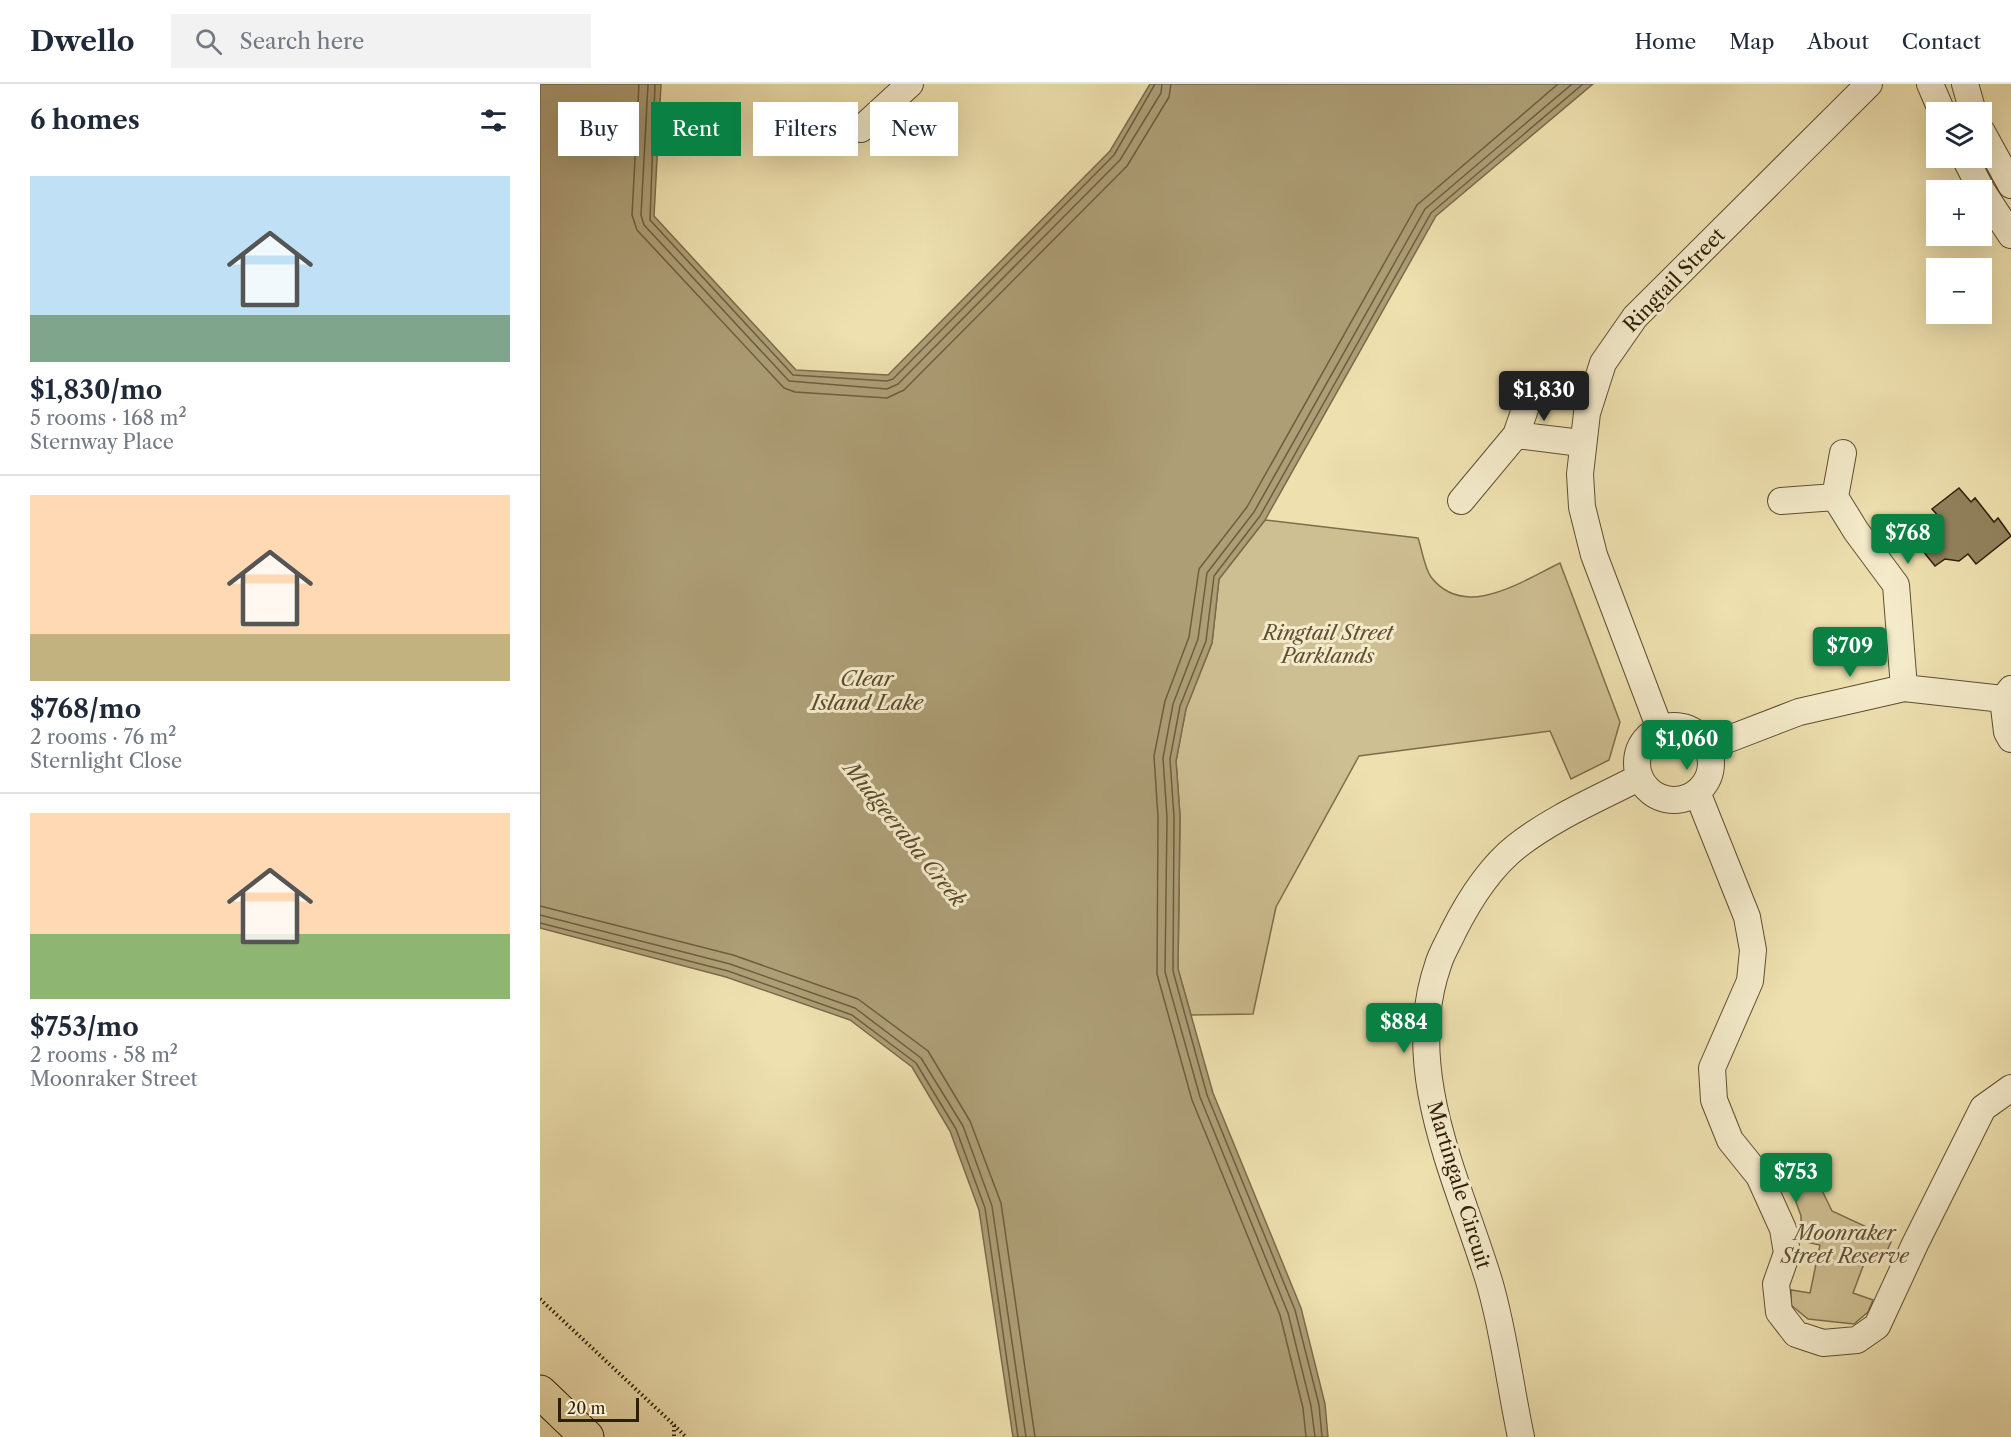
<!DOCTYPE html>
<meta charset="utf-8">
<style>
:root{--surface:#fff;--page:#f2f2f3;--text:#1f2937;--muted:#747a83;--line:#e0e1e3;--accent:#0b8043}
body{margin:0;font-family:"Libre Caslon Text",serif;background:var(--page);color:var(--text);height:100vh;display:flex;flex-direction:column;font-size:22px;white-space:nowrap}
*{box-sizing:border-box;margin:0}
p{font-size:20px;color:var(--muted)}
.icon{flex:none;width:33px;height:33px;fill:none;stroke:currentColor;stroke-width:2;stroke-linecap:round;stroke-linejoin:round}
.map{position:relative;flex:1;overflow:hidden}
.panel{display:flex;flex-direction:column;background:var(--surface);width:540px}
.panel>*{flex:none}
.guide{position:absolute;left:18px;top:18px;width:570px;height:54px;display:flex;gap:12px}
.fabs{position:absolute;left:1386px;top:18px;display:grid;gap:12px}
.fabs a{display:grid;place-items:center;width:66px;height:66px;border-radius:0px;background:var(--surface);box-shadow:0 6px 24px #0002;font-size:30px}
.scale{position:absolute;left:18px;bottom:15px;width:81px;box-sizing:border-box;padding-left:6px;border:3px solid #2f1e07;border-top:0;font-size:16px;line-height:21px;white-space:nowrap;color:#2f1e07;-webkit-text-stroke:4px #f4ebcb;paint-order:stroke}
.price{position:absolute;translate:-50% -51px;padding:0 14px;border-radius:6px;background:var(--accent);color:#fff;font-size:20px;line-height:39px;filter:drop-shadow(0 2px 3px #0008)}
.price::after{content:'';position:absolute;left:50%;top:36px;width:18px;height:14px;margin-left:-9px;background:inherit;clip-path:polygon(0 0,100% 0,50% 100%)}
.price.active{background:#222;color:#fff}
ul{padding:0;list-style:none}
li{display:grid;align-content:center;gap:12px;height:318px;padding:0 30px}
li+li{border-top:2px solid var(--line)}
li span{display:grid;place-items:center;height:186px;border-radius:0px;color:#555}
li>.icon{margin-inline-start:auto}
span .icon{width:108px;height:108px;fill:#fffc;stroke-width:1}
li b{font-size:26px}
h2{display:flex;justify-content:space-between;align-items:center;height:72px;padding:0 30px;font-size:26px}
.chip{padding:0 21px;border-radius:0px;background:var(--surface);box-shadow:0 6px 24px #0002;font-size:21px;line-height:54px}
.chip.active{background:var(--accent);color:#fff}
header{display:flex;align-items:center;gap:36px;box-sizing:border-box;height:84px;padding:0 30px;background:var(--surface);border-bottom:2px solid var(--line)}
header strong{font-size:28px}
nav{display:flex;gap:33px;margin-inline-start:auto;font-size:21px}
.search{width:420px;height:54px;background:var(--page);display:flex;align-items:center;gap:15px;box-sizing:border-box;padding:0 21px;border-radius:0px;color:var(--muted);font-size:22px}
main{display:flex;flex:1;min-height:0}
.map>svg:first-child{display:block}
.green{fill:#cebf92;stroke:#7e6e4c;stroke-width:1.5}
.water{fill:#ad9e76;stroke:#7b6b4a;stroke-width:1.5}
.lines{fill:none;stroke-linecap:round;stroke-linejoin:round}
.shore{stroke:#6e5e3e;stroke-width:1.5}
.building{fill:#92835e;stroke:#2f1e07;stroke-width:1.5}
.street-casing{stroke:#5f4e31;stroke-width:28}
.primary-casing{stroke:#2f1e07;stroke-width:35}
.path{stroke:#2f1e07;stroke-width:4;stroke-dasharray:1.5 3;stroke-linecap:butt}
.street{stroke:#f4ebcb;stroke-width:26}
.primary{stroke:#eee0af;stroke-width:33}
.labels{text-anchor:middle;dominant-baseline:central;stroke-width:6;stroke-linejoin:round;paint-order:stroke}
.street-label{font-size:20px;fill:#2f1e07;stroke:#f4ebcb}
.park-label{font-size:20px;font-style:italic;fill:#5f4e31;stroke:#f4ebcb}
.water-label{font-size:21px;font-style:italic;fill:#5b4b2e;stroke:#f4ebcb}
</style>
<header>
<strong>Dwello</strong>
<div class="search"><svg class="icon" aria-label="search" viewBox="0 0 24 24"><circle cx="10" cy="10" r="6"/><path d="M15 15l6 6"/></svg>Search here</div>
<nav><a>Home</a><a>Map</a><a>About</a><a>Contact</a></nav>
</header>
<main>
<section class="panel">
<h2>6 homes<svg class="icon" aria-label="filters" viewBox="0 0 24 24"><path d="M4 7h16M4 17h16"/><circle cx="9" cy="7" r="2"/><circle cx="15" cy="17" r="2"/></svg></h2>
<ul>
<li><span style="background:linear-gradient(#bfe0f5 75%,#7fa58c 0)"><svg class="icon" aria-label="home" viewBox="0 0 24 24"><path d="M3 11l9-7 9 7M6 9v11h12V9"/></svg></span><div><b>$1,830/mo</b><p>5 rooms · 168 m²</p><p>Sternway Place</p></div></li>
<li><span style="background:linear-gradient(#ffd9b3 75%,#c2b280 0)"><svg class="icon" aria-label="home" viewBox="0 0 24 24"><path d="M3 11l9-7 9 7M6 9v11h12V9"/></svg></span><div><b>$768/mo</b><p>2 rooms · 76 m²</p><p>Sternlight Close</p></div></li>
<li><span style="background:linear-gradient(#ffd9b3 65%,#8fb573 0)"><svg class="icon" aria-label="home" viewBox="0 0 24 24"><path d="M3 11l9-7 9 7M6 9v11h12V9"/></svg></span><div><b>$753/mo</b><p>2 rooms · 58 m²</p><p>Moonraker Street</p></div></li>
</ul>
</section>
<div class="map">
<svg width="1471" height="1353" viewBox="0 0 1471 1353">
<rect width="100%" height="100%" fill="#eee0af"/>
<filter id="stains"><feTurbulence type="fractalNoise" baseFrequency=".00333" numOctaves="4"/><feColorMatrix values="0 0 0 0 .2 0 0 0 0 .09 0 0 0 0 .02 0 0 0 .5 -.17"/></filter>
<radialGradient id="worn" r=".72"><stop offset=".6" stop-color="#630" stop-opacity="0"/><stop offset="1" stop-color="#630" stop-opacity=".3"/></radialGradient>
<path class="green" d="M725 436 878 454C882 465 884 483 891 493 925 537 982 497 1020 479L1080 638 1069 676 1031 695 1010 647 819 672 736 823 713 930 651 931 638 885 640 732 636 677 646 624 672 559 679 495Z
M1276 1094 1292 1127 1344 1151 1351 1158 1343 1176 1328 1169 1313 1209 1333 1216 1328 1228 1314 1240 1268 1235 1251 1221V1206L1270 1209 1280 1161 1261 1157V1132L1251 1104Z"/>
<path class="water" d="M0 0H121L114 132 256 286 348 291 570 67 610 0H1053L896 132 725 436 679 495 672 559 646 625 636 677 640 732 638 885 673 1009 761 1224 785 1320 788 1353H473L439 1126 410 1047 372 983 310 936 186 893 0 844Z"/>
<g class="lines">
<path class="shore" d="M99 0 92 131 97 146 244 304 255 308 347 314 364 306 587 82 629 13 631 0
M108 0 101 131 104 141 249 297 347 305 358 300 580 76 621 9 622 0
M115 0 110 136 253 291 347 297 353 295 574 71 615 0
M0 822 193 871 318 915 388 967 430 1037 461 1119 495 1353
M0 831 190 880 315 924 381 974 423 1042 452 1122 486 1353
M0 839 188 887 312 931 376 979 416 1045 445 1124 478 1353
M766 1353 763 1324 740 1231 652 1016 617 890 618 733 614 672 625 617 649 553 659 485 707 423 877 121 1018 0
M775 1353 771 1322 748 1229 660 1013 625 888 627 733 623 674 633 620 658 555 667 489 714 428 885 125 1032 0
M782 1353 779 1321 755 1226 667 1011 633 887 634 733 630 675 640 622 666 557 674 492 720 432 891 129 1043 0"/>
</g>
<path class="building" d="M1419 404 1431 418 1435 414 1454 438 1458 434 1471 452 1436 480 1428 470 1419 477 1405 475 1395 482 1378 461 1390 453 1386 447 1401 435 1392 425Z"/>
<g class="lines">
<g class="street-casing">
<path id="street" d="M1390 0 1402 28
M1425 0 1433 28
M321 45 370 0
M1442 48 1471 101
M1425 74 1442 107 1471 151
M976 351 990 311
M1303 369 1295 413 1316 447 1356 501 1364 604
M921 417 976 351 1041 359
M1241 417 1295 413
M1471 605 1463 615 1467 648 1471 655
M1097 679a37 37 0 1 1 74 0a37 37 0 1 1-74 0Z
M1120 645 1054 471 1042 423 1040 390 1047 329 1063 279 1095 233 1329 0
M1168 663 1259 628 1364 604 1463 615
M1157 708 1207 833 1213 866 1210 897 1172 984 1174 1016 1190 1056 1219 1092 1243 1145 1247 1169 1236 1200 1239 1228 1256 1250 1283 1259 1317 1256 1337 1242 1375 1160 1443 1024 1471 1004
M981 1353C970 1302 964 1247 949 1197 919 1098 861 987 898 881 901 870 908 859 913 848 929 816 949 784 977 762 1014 733 1060 714 1100 693"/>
</g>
<g class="primary-casing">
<path id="primary" d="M0 1308 47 1353"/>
</g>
<path class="path" d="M0 1215 134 1341V1353
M134 1341 146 1353"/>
<use href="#street" class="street"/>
<use href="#primary" class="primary"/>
</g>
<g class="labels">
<g class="street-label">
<text transform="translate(1134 196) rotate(-46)">Ringtail Street</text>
<text transform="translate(919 1101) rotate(73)">Martingale Circuit</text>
</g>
<g class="park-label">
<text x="788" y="549">Ringtail Street<tspan x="788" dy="23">Parklands</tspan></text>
<text x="1305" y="1149">Moonraker<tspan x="1305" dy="23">Street Reserve</tspan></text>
</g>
<g class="water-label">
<text x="327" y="594">Clear<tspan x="327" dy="24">Island Lake</tspan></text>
<text transform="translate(365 750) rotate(51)">Mudgeeraba Creek</text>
</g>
</g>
<rect width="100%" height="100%" filter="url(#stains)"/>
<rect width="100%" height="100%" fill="url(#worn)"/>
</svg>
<div class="fabs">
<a><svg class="icon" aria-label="layers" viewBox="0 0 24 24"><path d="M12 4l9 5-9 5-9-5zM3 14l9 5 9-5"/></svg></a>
<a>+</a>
<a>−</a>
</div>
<div class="scale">20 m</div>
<b class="price active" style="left:1004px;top:338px">$1,830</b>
<b class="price" style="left:1368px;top:481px">$768</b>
<b class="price" style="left:1310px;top:594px">$709</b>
<b class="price" style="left:1147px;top:687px">$1,060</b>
<b class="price" style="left:864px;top:970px">$884</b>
<b class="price" style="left:1256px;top:1120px">$753</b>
<div class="guide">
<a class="chip">Buy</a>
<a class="chip active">Rent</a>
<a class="chip">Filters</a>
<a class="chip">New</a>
</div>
</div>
</main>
